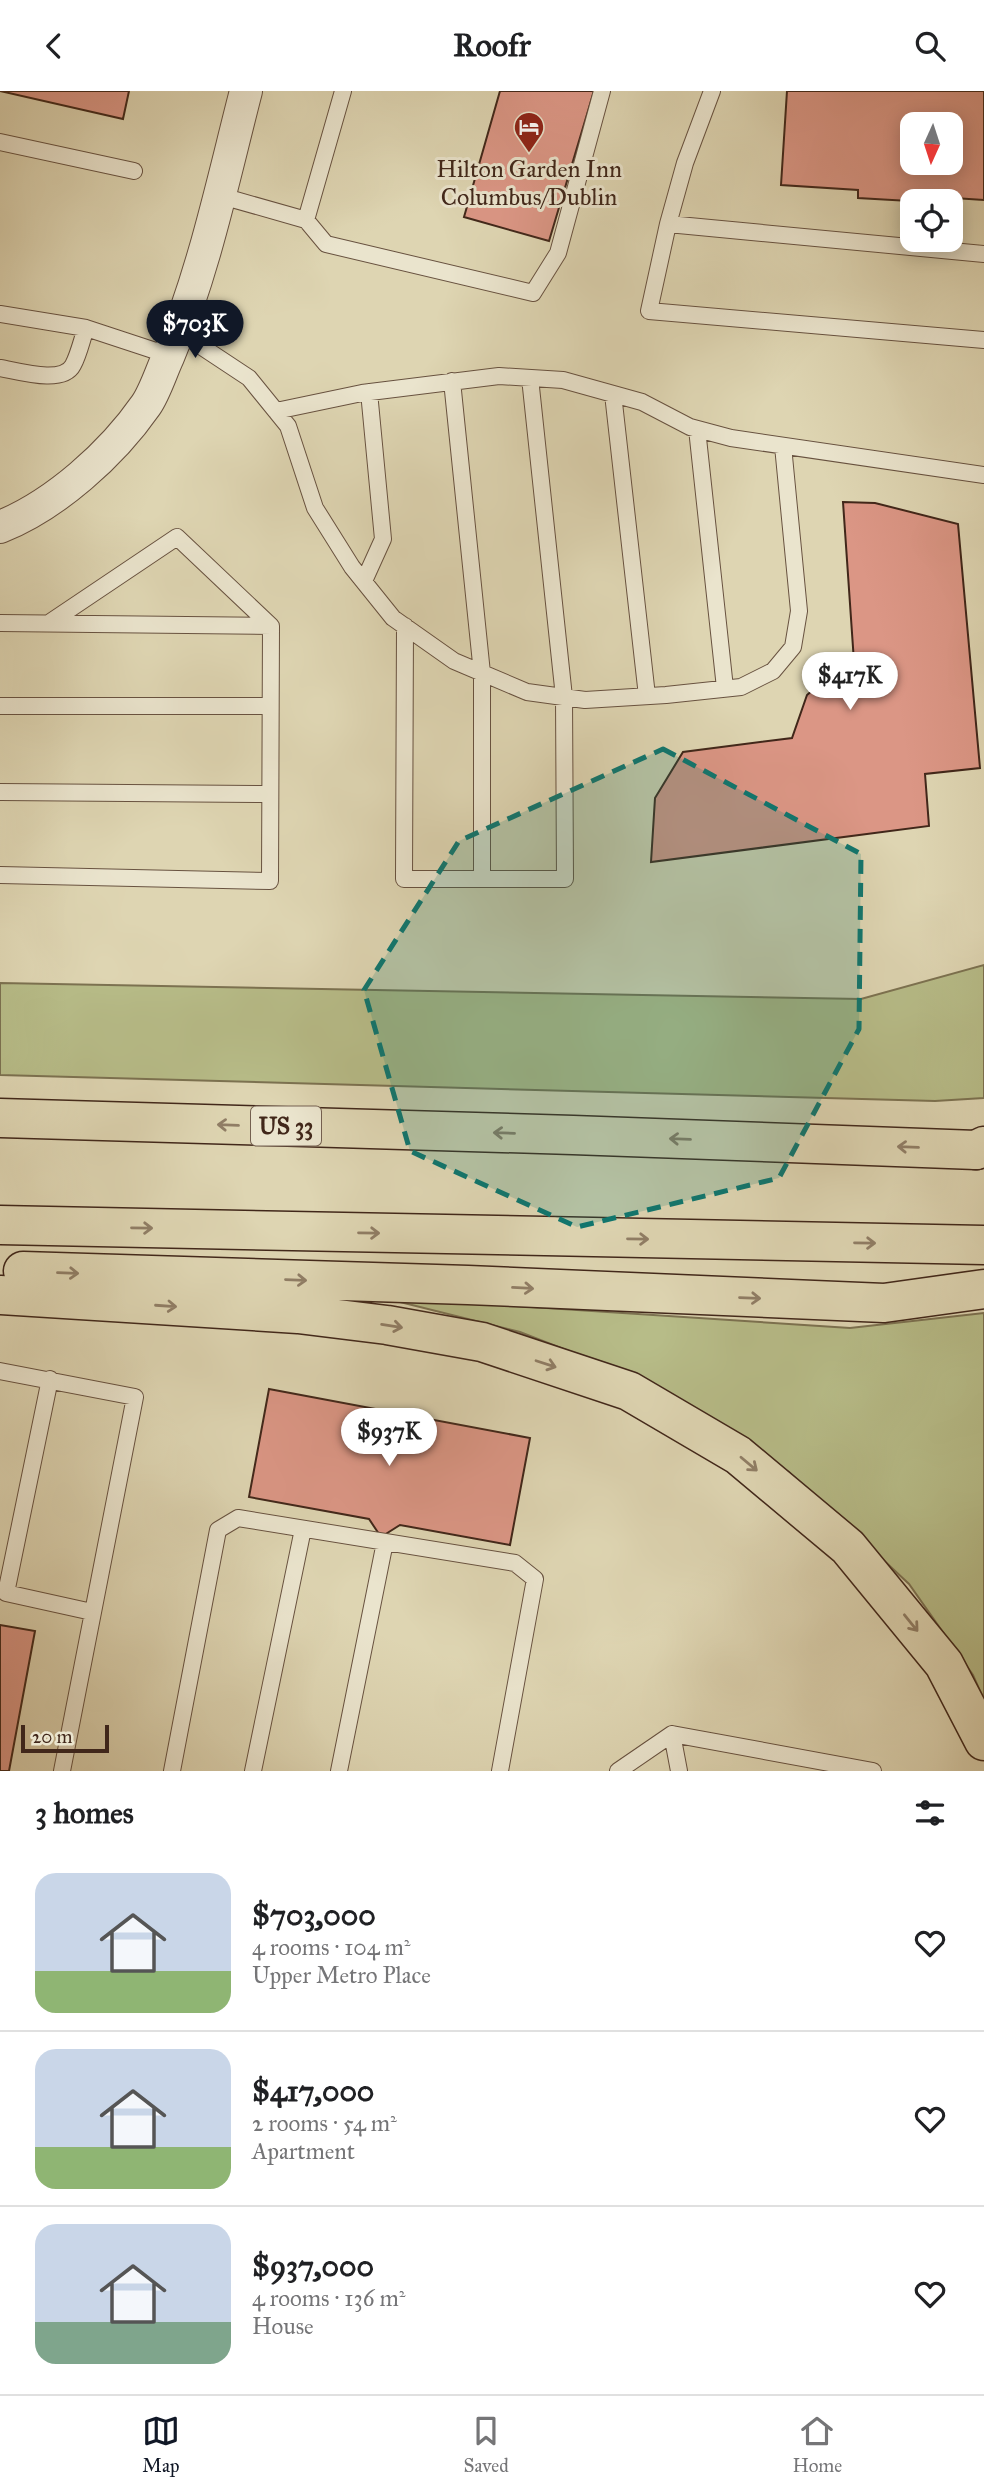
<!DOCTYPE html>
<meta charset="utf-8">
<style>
:root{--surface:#fff;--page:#f6f6f6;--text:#202124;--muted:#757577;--line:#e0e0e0;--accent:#111827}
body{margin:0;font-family:"IM FELL Great Primer",serif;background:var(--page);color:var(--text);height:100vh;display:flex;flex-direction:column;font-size:26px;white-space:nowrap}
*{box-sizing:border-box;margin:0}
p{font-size:23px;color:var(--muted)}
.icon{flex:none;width:38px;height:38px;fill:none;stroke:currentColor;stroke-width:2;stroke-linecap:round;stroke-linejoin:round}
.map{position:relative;height:1680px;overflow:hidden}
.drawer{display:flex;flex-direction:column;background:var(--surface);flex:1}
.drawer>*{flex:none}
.needle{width:46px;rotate:183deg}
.fabs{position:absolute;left:900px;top:21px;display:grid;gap:14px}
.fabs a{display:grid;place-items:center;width:63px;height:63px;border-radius:14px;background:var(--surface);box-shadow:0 4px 18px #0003;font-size:35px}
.scale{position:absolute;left:21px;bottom:18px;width:88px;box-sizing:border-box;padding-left:7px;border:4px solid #41271a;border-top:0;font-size:19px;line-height:24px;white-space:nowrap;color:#41271a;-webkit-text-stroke:5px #eae4cd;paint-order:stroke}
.price{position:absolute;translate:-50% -60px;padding:0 16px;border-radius:24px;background:#fff;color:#222;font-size:23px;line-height:46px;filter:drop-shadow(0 2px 4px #0008)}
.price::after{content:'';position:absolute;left:50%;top:42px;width:21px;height:16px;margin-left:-10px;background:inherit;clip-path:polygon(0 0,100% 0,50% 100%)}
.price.active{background:var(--accent);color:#fff}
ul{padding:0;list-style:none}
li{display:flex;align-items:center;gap:21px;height:175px;padding:0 35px}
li+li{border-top:2px solid var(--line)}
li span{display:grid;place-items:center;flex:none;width:196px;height:140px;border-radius:21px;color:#555}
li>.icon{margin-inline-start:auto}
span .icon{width:84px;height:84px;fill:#fffc;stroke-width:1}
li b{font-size:30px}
h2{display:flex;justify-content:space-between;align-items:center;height:84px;padding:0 35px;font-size:30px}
header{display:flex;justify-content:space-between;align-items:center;height:91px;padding:0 35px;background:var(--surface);font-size:32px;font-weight:800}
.tabs{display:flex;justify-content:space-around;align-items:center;height:98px;border-top:2px solid var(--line);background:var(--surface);font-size:19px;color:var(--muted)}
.tabs a{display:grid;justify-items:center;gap:4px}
.tabs .active{color:var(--accent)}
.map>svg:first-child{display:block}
.green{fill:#b7bc88;stroke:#7c7251;stroke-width:2}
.building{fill:#db9685;stroke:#41271a;stroke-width:2;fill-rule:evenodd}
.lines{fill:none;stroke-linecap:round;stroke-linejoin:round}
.lane-casing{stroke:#685240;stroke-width:18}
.street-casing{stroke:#685240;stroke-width:34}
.primary-casing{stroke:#41271a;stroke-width:41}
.highway-casing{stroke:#41271a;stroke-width:41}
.lane{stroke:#eae4cd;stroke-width:16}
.street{stroke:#eae4cd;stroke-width:32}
.primary{stroke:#ded5b2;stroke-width:38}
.highway{stroke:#ded5b2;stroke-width:38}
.oneway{stroke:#907e66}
.marked{fill:#0f766e;fill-opacity:0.2;stroke:#0f766e;stroke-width:5;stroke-dasharray:14 9;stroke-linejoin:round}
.labels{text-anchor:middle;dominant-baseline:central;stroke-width:6;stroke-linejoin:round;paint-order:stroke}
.shield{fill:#eae4cd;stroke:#746050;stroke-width:2}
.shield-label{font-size:23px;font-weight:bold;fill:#41271a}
.poi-label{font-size:24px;fill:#41271a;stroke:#eae4cd}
</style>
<header><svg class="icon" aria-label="back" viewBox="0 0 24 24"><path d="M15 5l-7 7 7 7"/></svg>Roofr<svg class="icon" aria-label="search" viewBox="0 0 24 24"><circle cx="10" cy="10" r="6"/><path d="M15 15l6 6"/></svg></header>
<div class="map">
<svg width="984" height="1680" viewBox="0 0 984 1680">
<rect width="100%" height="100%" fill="#ded5b2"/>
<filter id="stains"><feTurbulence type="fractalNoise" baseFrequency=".00286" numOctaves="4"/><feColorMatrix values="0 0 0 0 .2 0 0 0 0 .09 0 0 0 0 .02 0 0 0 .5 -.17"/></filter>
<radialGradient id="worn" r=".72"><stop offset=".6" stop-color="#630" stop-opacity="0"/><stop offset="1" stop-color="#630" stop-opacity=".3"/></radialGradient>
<path class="green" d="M984 874V1007L935 1010 0 984V892L861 908Z
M380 1206 850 1237 984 1222V1609L973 1584 909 1493 789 1381 640 1288 520 1241Z"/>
<path class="building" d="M0 0H129L123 28Z
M500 0H594L549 150 464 126Z
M787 0H984V109L909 104V110L858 107V99L781 94ZM912 33H950V72H912Z
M843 411 875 412 958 433 980 677 925 683 929 735 651 771 655 707 683 661 792 647 807 604 824 589 854 571Z
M269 1298 530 1347 510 1454 400 1434 381 1446 369 1428 249 1406Z
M0 1534 35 1540 9 1680H0Z"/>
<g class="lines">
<g class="lane-casing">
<path id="lane" d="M712 0 685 72 668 133 649 220 984 249
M0 51 134 80
M218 104 306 129 326 153 533 202 558 162 602 0
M306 129 343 0
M668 133 984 163
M0 223 86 237 168 264
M178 240 249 287 288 335 315 417 352 476 393 527 454 570 527 601 585 609 666 604 741 596 773 580 793 556 799 520 783 355
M0 277C18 280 63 294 73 274 79 263 82 248 86 237
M452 290 482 582V788
M613 303 647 605
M276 320 362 302 499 285 563 289 642 311 690 336 731 347 984 384
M697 338 725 597
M364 490 383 448 369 301
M0 532 271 535 270 790 0 784
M49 532 177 446 271 535
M405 535 404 788H565L564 606 530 287
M0 615H270
M0 701 270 703
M0 1280 135 1306 62 1680
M50 1288 6 1502 92 1521
M672 1643 679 1680
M172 1680 218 1439 238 1427 515 1472 535 1488 500 1680
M253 1680 303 1438
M339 1680 385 1451
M618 1680 672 1643 873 1680"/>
</g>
<g class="street-casing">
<path id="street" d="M0 436C55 414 112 363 146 314 155 301 161 281 168 266 204 181 223 89 246 0"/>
</g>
<g class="primary-casing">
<path id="primary" d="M0 1027 573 1044 976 1059"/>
</g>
<g class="highway-casing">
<path id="highway" d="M976 1059 984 1055
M0 1134 984 1154
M23 1180 468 1194 884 1212 984 1198
M0 1204 298 1223 387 1234 482 1251 629 1300 738 1364 848 1456 944 1573 984 1650"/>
</g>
<use href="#lane" class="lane"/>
<use href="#street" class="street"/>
<use href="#primary" class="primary"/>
<use href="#highway" class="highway"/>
</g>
<defs><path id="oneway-shaft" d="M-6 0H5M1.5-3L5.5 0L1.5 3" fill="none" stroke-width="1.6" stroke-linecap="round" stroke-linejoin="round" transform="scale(1.75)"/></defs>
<g class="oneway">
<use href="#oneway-shaft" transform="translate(228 1034) rotate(-178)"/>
<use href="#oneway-shaft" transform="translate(504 1042) rotate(-178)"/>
<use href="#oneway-shaft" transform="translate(680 1048) rotate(-178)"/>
<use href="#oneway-shaft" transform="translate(908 1056) rotate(-178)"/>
<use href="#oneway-shaft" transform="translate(142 1137) rotate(1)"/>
<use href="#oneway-shaft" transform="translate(369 1142) rotate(1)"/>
<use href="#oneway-shaft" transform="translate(638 1148) rotate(1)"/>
<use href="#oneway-shaft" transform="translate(865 1152) rotate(1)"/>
<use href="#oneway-shaft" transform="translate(68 1182) rotate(2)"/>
<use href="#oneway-shaft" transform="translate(296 1189) rotate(2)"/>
<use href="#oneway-shaft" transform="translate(523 1197) rotate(3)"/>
<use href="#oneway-shaft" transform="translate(750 1207) rotate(2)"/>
<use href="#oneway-shaft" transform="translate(166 1215) rotate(4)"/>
<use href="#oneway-shaft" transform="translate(392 1235) rotate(9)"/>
<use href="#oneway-shaft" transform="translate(546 1273) rotate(18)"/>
<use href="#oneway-shaft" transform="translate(749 1373) rotate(40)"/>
<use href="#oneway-shaft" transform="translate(911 1532) rotate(51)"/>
</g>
<path class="marked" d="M663 658 861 763 859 938 779 1087 577 1136 410 1060 364 899 459 750Z"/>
<defs>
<g id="hotel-pin" transform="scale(1.575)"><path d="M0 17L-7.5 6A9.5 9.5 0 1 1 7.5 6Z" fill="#8f2418" stroke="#eae4cd"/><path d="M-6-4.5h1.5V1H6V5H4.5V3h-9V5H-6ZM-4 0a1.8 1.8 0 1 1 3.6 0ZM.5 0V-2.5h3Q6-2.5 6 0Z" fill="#fff"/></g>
</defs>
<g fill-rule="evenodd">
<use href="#hotel-pin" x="529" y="36"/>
</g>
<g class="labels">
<rect class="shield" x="251" y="1015.5" width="70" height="39" rx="5"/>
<g class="shield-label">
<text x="286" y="1035">US 33</text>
</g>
<g class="poi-label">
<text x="529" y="78">Hilton Garden Inn<tspan x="529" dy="28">Columbus/Dublin</tspan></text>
</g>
</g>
<rect width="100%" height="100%" filter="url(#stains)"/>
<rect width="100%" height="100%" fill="url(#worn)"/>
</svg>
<div class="fabs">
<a><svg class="needle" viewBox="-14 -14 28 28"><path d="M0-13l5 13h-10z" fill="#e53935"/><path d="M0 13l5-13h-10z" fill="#757577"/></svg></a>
<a><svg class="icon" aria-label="locate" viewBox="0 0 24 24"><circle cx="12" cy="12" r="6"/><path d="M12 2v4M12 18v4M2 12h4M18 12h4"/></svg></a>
</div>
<div class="scale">20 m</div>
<b class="price active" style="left:195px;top:269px">$703K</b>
<b class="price" style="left:850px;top:621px">$417K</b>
<b class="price" style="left:389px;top:1377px">$937K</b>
</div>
<section class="drawer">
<h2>3 homes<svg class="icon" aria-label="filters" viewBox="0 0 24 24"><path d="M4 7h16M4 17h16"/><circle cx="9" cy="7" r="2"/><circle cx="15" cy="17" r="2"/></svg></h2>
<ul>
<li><span style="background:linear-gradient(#c9d6e8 70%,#8fb573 0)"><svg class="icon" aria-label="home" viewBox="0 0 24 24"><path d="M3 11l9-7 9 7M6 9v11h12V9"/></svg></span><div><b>$703,000</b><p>4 rooms · 104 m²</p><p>Upper Metro Place</p></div><svg class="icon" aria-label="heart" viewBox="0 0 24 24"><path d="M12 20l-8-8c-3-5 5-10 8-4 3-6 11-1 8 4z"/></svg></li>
<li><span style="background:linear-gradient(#c9d6e8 70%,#8fb573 0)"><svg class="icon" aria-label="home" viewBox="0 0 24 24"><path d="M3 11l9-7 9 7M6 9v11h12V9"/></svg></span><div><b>$417,000</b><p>2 rooms · 54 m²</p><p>Apartment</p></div><svg class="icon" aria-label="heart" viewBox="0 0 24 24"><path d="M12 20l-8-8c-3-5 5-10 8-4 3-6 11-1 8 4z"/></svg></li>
<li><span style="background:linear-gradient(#c9d6e8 70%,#7fa58c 0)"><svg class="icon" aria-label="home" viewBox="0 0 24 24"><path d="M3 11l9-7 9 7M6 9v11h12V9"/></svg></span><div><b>$937,000</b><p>4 rooms · 136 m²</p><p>House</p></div><svg class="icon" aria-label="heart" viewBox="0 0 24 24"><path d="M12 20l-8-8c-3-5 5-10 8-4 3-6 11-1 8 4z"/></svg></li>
</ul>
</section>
<nav class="tabs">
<a class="active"><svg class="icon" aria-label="map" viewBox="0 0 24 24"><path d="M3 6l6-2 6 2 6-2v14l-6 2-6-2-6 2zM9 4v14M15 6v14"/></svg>Map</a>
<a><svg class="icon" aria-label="saved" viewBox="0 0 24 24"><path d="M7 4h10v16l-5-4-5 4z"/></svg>Saved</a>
<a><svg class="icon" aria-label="home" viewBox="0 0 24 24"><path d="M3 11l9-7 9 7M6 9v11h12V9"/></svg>Home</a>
</nav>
